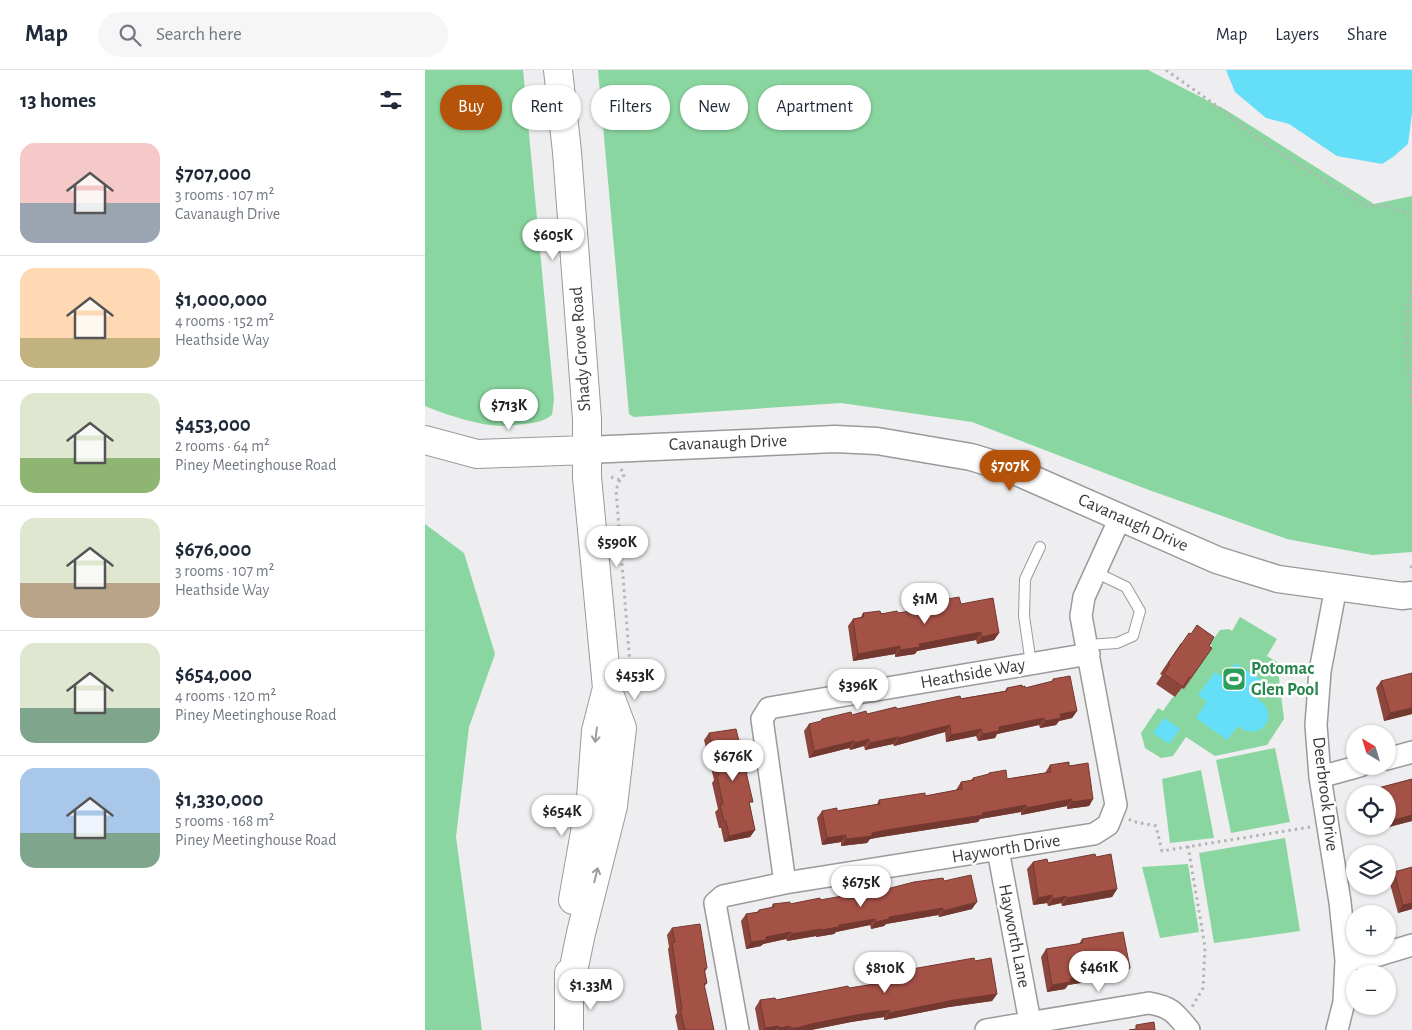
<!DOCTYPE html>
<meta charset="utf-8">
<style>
:root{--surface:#fff;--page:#f6f6f7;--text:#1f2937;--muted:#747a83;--line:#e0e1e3;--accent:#b45309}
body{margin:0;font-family:"Alegreya Sans",sans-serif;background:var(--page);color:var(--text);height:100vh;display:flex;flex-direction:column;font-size:19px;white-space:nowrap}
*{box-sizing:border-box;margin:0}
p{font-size:16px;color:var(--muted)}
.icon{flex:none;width:28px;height:28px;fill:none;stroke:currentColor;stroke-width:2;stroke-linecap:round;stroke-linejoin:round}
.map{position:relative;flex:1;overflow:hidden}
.drawer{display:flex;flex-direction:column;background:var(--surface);width:425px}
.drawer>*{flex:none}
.hud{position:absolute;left:15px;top:15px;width:475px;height:45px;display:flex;gap:10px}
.needle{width:32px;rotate:322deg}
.controls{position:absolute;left:921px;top:655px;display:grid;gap:10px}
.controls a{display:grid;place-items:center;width:50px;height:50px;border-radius:50%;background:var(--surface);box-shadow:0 1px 4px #0004;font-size:25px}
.price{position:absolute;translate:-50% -42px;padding:0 11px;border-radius:18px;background:#fff;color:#222;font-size:16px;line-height:32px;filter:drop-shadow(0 1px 2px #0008)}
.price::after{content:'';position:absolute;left:50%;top:30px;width:15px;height:11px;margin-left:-8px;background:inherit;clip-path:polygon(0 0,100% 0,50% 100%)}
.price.active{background:var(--accent);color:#fff}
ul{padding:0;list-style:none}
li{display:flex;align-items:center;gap:15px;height:125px;padding:0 20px}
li+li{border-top:1px solid var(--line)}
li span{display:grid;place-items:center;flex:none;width:140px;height:100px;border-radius:15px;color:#555}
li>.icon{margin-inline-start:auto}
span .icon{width:60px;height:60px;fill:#fffc;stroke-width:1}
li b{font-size:21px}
h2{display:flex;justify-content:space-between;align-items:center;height:60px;padding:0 20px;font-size:21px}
.tag{padding:0 18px;border-radius:22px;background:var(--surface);box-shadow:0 1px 4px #0004;font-size:18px;line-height:45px}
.tag.active{background:var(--accent);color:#fff}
header{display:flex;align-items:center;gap:30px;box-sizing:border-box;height:70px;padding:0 25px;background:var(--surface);border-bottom:1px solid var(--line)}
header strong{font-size:24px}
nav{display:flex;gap:28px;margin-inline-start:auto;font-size:18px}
.search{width:350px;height:45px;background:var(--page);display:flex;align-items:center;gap:12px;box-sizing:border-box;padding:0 18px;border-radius:28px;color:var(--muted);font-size:19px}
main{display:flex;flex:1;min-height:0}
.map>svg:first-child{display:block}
.green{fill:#8ad6a0}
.water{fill:#65def7}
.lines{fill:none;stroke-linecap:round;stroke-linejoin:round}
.service-casing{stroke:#9a999c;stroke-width:12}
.minor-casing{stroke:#9a999c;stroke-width:24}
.tertiary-casing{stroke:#9a999c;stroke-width:29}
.secondary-casing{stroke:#9a999c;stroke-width:30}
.path{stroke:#b5b4b6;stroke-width:3;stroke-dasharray:2.5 4;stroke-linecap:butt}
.service{stroke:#fff;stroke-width:10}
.minor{stroke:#fff;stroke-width:21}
.tertiary{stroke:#fff;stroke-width:26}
.secondary{stroke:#fff;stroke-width:28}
.wall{fill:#8d463c}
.shaded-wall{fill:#733931}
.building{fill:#a45146;stroke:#733931}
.oneway{stroke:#9c9c9d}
.labels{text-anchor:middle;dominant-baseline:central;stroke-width:5;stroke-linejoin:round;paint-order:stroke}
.street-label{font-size:18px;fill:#3a393b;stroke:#fff}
.leisure-label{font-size:18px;font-weight:bold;fill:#27864d;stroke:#fff;text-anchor:start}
</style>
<header>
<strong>Map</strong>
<div class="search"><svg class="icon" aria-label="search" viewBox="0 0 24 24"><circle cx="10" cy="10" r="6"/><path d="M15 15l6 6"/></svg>Search here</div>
<nav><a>Map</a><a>Layers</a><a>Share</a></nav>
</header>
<main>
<section class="drawer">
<h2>13 homes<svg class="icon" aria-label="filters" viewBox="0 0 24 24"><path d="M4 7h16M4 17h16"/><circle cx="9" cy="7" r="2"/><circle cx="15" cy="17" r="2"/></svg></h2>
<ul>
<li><span style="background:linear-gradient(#f6c9c9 60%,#9aa5b1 0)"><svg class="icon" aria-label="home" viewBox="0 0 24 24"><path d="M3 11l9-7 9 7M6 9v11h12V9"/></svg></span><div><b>$707,000</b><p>3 rooms · 107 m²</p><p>Cavanaugh Drive</p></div></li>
<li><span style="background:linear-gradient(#ffd9b3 70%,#c2b280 0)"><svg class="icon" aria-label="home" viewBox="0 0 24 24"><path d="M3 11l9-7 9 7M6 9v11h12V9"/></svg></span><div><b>$1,000,000</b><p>4 rooms · 152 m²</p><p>Heathside Way</p></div></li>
<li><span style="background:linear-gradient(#dfe7d0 65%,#8fb573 0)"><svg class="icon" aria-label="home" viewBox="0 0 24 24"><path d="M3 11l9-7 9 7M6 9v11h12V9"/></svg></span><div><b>$453,000</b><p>2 rooms · 64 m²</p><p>Piney Meetinghouse Road</p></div></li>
<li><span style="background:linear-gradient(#dfe7d0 65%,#b9a48a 0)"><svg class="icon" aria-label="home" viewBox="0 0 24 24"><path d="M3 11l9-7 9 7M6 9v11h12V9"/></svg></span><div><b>$676,000</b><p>3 rooms · 107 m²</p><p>Heathside Way</p></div></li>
<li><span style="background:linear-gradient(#dfe7d0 65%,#7fa58c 0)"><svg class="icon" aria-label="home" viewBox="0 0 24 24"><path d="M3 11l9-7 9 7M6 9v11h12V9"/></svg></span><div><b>$654,000</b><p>4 rooms · 120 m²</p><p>Piney Meetinghouse Road</p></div></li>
<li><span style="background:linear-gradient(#a9c7e8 65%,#7fa58c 0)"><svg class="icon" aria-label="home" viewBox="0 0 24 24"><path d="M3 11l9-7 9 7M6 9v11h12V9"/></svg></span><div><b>$1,330,000</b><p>5 rooms · 168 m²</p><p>Piney Meetinghouse Road</p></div></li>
</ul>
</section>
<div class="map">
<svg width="987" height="960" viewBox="0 0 987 960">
<rect width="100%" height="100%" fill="#eeedf0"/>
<path class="green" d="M0 0H98L129 329 127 345C118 352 109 353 98 354 92 355 85 356 79 356 55 356 22 345 0 336Z
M173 0H723L801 40 949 134 987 126V482L947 485 862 469 724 420 547 352 416 333 209 347 204 344Z
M0 454 39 483 70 584 44 657 31 767 57 960H0Z
M815 547 852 569 842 586 852 592 859 649 842 675 790 686 761 667 748 686 736 688 720 678 716 663 733 638 738 641 747 628 752 625 787 577 785 574 795 560 804 559 807 561Z
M850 678 865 752 806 763 791 690Z
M776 700 789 768 745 773 737 709Z
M860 768 875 861 789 873 774 783Z
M763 794 774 862 735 868 717 797Z"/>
<path class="water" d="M801 0H987V43L983 74 968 87 957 94 912 86 864 54 841 48 810 22Z
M810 593 842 614 831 628C856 642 839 668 819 660 817 659 815 657 813 656L802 670 771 648 782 632 773 625 790 602 799 608Z
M739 648 755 659 744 674 728 663Z"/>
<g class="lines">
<g class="service-casing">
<path id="service" d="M662 575 692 573 708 566 715 541 701 517 670 502
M606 594 599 546 600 509 615 477"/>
</g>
<g class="minor-casing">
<path id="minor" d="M911 517 895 601 891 655 895 707 915 832 921 890 919 932 912 960
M962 689 987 682
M895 707 935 696
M573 780 605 952
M360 813 337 649 344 638 664 584
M921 890 954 885 987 875
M313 960 290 833 298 826 360 813 669 764 683 755 691 735 656 546 659 527 695 448
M561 960 724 933C747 937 750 943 764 960"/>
</g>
<g class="tertiary-casing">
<path id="tertiary" d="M162 380 410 369 452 371 546 387 585 399 792 490 853 509 977 526 987 525"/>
</g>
<g class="secondary-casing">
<path id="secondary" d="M133 0 142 82 162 349V407L182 618 197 658 188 736 156 863 144 921
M0 370 52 384 162 380
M148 830 166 728 171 661 182 618
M144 903V960"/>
</g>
<path class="path" d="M741 0 796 39 836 71 940 135 961 136 980 142 987 151
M987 214 983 233 982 284 987 335
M196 399 199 405 195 410 191 420 207 619
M186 407 195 410
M986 498 987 494
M704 749 706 751 731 756 737 781 885 757
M763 776 780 877 778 918 767 937"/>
<use href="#service" class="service"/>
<use href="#minor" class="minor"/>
<use href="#tertiary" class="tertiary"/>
<use href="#secondary" class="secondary"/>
</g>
<path class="wall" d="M517 530 536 534 574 563 569 570 552 574 551 570 492 581 490 584 470 587V584L428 591 423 556 428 549 436 547 438 543H473L503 539 505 536 514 535Z
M756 573 784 576 787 578 759 619 757 618 750 627 731 614 737 605 735 604Z
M628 609 652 641 647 648 634 651 631 655 615 658 614 655 572 664 570 668 553 671 551 666 521 672 520 662 469 676 468 674 440 680 439 676 425 680 424 678 384 688 379 661 384 654 427 645 442 644 580 621 582 618 597 617 600 618 627 611Z
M956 611 987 644 959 651 951 618Z
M284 663 314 671 323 701 322 704 325 735 330 760 325 767 299 772 296 758H294L290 742 293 739 287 713 289 710 279 670Z
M625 695 644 696 668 729 664 736 642 739V736L596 745V742L555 749 553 752 456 767 445 769 442 773 416 776V772L397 775 392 748 397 741H412L452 734 454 730 500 726 531 720 536 712 546 710 548 708 562 705 564 703 582 709 620 703Z
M987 709V751L956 759V756H962V724H949L953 718Z
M671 787 692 819 687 827 637 836 636 833 623 836 622 833 608 835 602 799 608 792 623 793Z
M969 802 987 839 973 843 964 810Z
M519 811 547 839 514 847 513 845 461 854 459 856 446 859 445 855 411 862 409 864 391 867V866L362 871 361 869 338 874 336 876 321 879 316 851 321 844 332 842 334 840 346 838 348 834H365L395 830 423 829 456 822 458 820Z
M247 858 282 898 280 902 282 913 279 917 289 960H253L250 946 252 943 243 879 244 877 242 865Z
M657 869 700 905 686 907 685 909 668 913V911L643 915 640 919 622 922 616 887 621 879 654 874Z
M550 891 572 924 567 931 524 937 459 950V947L426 952 386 960H334L330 938 335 930H351L456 913 461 906H462L463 904H469L470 902Z"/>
<path class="shaded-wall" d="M556 562 551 570 492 581 490 584 470 587 475 580 494 574Z
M574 563 569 570 552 574 557 567Z
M475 576 470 584 428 591 433 584Z
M987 638V644L959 651 965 643Z
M652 641 647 648 634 651 631 655 615 658 620 651 635 644Z
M619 648 614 655 572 664 570 668 553 671 558 664 574 657Z
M525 655 520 662 469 676 474 668Z
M556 659 551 666 521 672 526 665Z
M473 667 468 674 440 680 445 673Z
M444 669 439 676 425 680 430 673Z
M429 671 424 678 384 688 389 681Z
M647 729 642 736 596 745 601 738Z
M668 729 664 736 642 739 647 732Z
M601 735 596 742 555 749 553 752 456 767 445 769 442 773 416 776 421 769 447 763Z
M987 745V751L956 759 958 756H962V752Z
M330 760 325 767 299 772 304 766Z
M421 765 416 772 397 775 402 768Z
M692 819 687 827 637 836 642 828Z
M627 825 622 833 608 835 613 828Z
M641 826 636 833 623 836 628 829Z
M552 832 547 839 514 847 518 841Z
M987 833V839L973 843 978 835Z
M518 838 513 845 461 854 459 856 446 859 450 852 464 847Z
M450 849 445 855 411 862 409 864 391 867 396 860 414 855Z
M396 859 391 866 362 871 366 864Z
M366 862 361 869 338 874 336 876 321 879 326 872 341 867Z
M705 898 700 905 686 907 685 909 668 913 673 906 690 900Z
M673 904 668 911 643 915 640 919 622 922 627 915 645 909Z
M572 924 567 931 524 937 459 950 464 943 529 930Z
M464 940 459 947 426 952 386 960H364L365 958 431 945Z
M354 956 351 960H338L340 958Z
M365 956 362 960H353L354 958Z"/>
<path class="building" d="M534 527 536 534 568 528 574 563 557 567 556 562 494 574 495 577 475 580V576L433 584 428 549 439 547 438 543 455 541 456 544 472 541 473 543 505 538V536L518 534 517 530Z
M772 555 789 567 784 576 787 578 766 608 764 607 758 617 739 604 745 594 743 593 764 563 766 564Z
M987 603V638L965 643 956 611Z
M645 606 652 641 635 644 636 648 620 651 619 648 574 657V661L558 664 556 659 526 665 525 655 474 668 473 667 445 673 444 669 430 673 429 671 389 681 384 654 396 651 397 649 426 642 427 645 441 641 442 644 471 637 472 639 535 626 536 629 582 621V618L597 615V617L600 616V618L628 611V609Z
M311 659 314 671 316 670 323 701 321 702 328 732H324L330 760 304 766 301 751H299L295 735 298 734 292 706 294 705 284 663Z
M644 692V696L663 693 668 729 647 732V729L601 738V735L557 743 558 745 461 760 447 763V766L421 769V765L402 768 397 741 412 738V741L455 734 454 730 500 723V726L537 719 536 712 549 710 548 708 564 704V703L581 700 582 709 626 702 625 695Z
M987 709V745L962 752V724H954L953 718Z
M670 784 671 787 686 784 692 819 642 828 641 826 628 829 627 825 613 828 608 792 622 789 623 793Z
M987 797V833L978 835 969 802Z
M546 805 552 832 518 841V838L464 847V849L450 852V849L414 855V857L396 860V859L366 864V862L341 867V870L326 872 321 844 334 842V840L349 837 348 834 365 832V834L395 828V830L423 825V829L458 822V820L489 812 518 808 519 811Z
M275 854 282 898 279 899 282 913 279 914 289 960H260L255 939H257L247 873 250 872 247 858Z
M698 862 705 898 690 900V902L673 906V904L645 909V912L627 915 621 879 658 873 657 869Z
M549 888 550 891 566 888 572 924 529 930 464 943V940L431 945 386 954 372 958H365V956L354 958V956L340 958 335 930 350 928 351 930 408 919 423 916 424 918 462 912 461 906H464L463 904 471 903 470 902Z
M729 952 730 960H704L711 959V955Z"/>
<defs><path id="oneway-shaft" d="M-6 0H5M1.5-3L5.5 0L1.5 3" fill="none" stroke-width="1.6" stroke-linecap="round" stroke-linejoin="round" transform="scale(1.25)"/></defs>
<g class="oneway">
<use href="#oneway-shaft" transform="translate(171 665) rotate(97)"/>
<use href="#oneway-shaft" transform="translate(171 805) rotate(-76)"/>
</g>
<defs>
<g id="stadium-square" transform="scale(1.25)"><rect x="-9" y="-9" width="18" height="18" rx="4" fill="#2e9e5b" stroke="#fff"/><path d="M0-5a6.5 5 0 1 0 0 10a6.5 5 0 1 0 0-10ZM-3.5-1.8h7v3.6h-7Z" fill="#fff"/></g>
</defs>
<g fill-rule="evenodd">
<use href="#stadium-square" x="809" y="609"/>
</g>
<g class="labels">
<g class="street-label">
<text transform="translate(156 279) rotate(-94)">Shady Grove Road</text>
<text transform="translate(303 373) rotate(-2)">Cavanaugh Drive</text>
<text transform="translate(708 453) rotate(24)">Cavanaugh Drive</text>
<text transform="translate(548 604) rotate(-10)">Heathside Way</text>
<text transform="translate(900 724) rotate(83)">Deerbrook Drive</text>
<text transform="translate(581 779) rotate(-9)">Hayworth Drive</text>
<text transform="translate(589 866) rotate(79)">Hayworth Lane</text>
</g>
<g class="leisure-label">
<text x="826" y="599">Potomac<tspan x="826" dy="21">Glen Pool</tspan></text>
</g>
</g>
</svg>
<div class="controls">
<a><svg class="needle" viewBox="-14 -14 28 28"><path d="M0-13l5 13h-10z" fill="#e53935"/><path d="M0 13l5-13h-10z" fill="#747a83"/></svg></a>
<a><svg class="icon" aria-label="locate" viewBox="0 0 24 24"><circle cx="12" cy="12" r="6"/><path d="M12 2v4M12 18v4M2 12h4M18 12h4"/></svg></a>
<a><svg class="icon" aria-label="layers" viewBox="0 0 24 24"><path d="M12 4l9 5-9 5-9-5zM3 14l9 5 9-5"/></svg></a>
<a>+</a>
<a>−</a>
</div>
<b class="price" style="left:128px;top:191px">$605K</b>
<b class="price" style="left:84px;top:361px">$713K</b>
<b class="price active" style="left:585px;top:422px">$707K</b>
<b class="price" style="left:192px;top:498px">$590K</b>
<b class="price" style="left:500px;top:555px">$1M</b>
<b class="price" style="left:210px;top:631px">$453K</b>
<b class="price" style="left:433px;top:641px">$396K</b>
<b class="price" style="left:308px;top:712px">$676K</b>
<b class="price" style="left:137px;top:767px">$654K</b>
<b class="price" style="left:436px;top:838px">$675K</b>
<b class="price" style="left:674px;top:923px">$461K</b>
<b class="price" style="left:460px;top:924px">$810K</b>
<b class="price" style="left:166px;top:941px">$1.33M</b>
<div class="hud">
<a class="tag active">Buy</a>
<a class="tag">Rent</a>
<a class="tag">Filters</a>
<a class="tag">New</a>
<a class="tag">Apartment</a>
</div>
</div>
</main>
